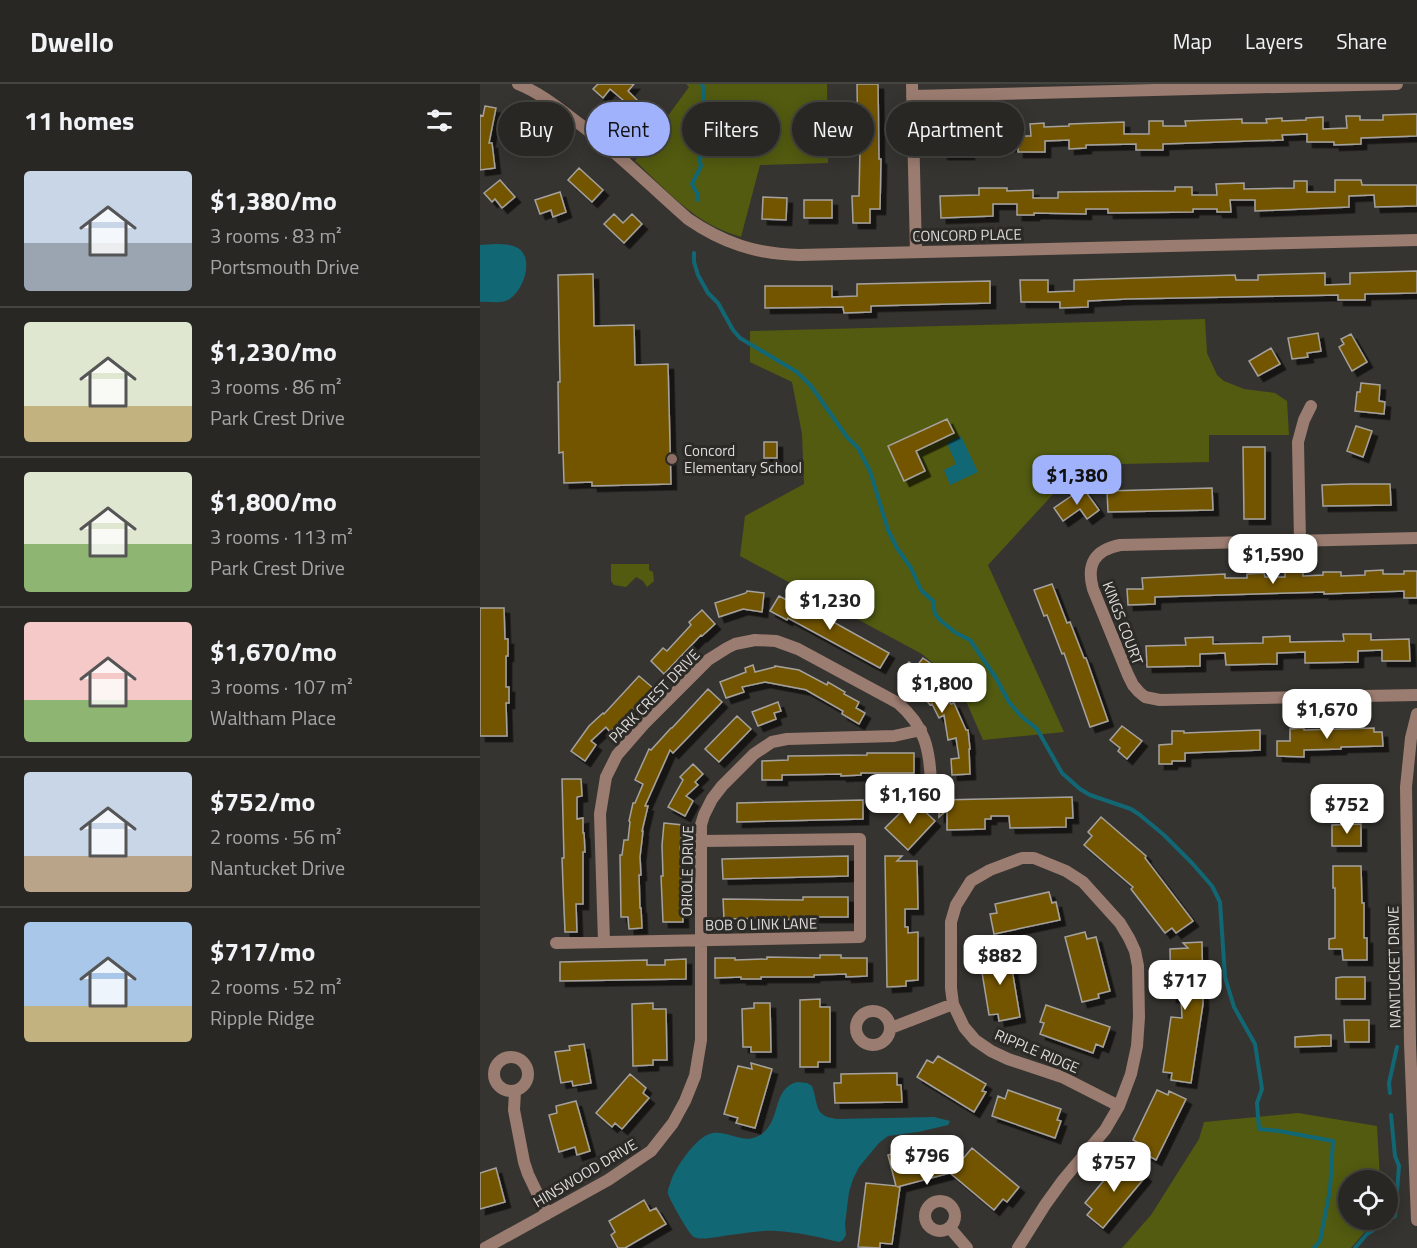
<!DOCTYPE html>
<meta charset="utf-8">
<style>
:root{--surface:#282724;--page:#343331;--text:#f1f3f6;--muted:#a5a5a6;--line:#444441;--accent:#a1b2fd}
body{margin:0;font-family:"Titillium Web",sans-serif;background:var(--page);color:var(--text);height:100vh;display:flex;flex-direction:column;font-size:22px;white-space:nowrap}
*{box-sizing:border-box;margin:0}
p{font-size:20px;color:var(--muted)}
.icon{flex:none;width:33px;height:33px;fill:none;stroke:currentColor;stroke-width:2;stroke-linecap:round;stroke-linejoin:round}
.map{position:relative;flex:1;overflow:hidden}
.panel{display:flex;flex-direction:column;background:var(--surface);width:480px}
.panel>*{flex:none}
.banner{position:absolute;left:18px;top:18px;width:570px;height:54px;display:flex;gap:12px}
.buttons{position:absolute;left:858px;top:1086px;display:grid;gap:12px}
.buttons a{display:grid;place-items:center;width:60px;height:60px;border-radius:50%;background:var(--surface);box-shadow:0 3px 15px #0003,0 0 0 2px var(--line);font-size:30px}
.price{position:absolute;translate:-50% -51px;padding:0 14px;border-radius:12px;background:#fff;color:#222;font-size:20px;line-height:39px;filter:drop-shadow(0 2px 3px #0008)}
.price::after{content:'';position:absolute;left:50%;top:36px;width:18px;height:14px;margin-left:-9px;background:inherit;clip-path:polygon(0 0,100% 0,50% 100%)}
.price.on{background:var(--accent);color:#111}
ul{padding:0;list-style:none}
li{display:flex;align-items:center;gap:18px;height:150px;padding:0 24px}
li+li{border-top:2px solid var(--line)}
li span{display:grid;place-items:center;flex:none;width:168px;height:120px;border-radius:6px;color:#555}
li>.icon{margin-inline-start:auto}
span .icon{width:72px;height:72px;fill:#fffc;stroke-width:1}
li b{font-size:26px}
h2{display:flex;justify-content:space-between;align-items:center;height:72px;padding:0 24px;font-size:26px}
.chip{padding:0 21px;border-radius:27px;background:var(--surface);box-shadow:0 3px 15px #0003,0 0 0 2px var(--line);font-size:21px;line-height:54px}
.chip.on{background:var(--accent);color:#111}
header{display:flex;align-items:center;gap:36px;box-sizing:border-box;height:84px;padding:0 30px;background:var(--surface);border-bottom:2px solid var(--line)}
header strong{font-size:28px}
nav{display:flex;gap:33px;margin-inline-start:auto;font-size:21px}
main{display:flex;flex:1;min-height:0}
.map>svg:first-child{display:block}
.green{fill:#525b10}
.water{fill:#126775}
.lines{fill:none;stroke-linecap:round;stroke-linejoin:round}
.stream{stroke:#126775;stroke-width:4}
.building{fill:#735500;stroke:#a5a29d;stroke-width:1.5;filter:url(#shadow)}
.minor{stroke:#9b7c70;stroke-width:12}
.education-dot{fill:#8d6e63;stroke:#2c2a26;stroke-width:2}
.labels{text-anchor:middle;dominant-baseline:central;stroke-width:6;stroke-linejoin:round;paint-order:stroke}
.street-label{font-size:15px;fill:#dddbd9;stroke:#2c2a26}
.poi-label{font-size:15px;fill:#dddbd9;stroke:#2c2a26;text-anchor:start}
</style>
<header>
<strong>Dwello</strong>
<nav><a>Map</a><a>Layers</a><a>Share</a></nav>
</header>
<main>
<section class="panel">
<h2>11 homes<svg class="icon" aria-label="filters" viewBox="0 0 24 24"><path d="M4 7h16M4 17h16"/><circle cx="9" cy="7" r="2"/><circle cx="15" cy="17" r="2"/></svg></h2>
<ul>
<li><span style="background:linear-gradient(#c9d6e8 60%,#9aa5b1 0)"><svg class="icon" aria-label="home" viewBox="0 0 24 24"><path d="M3 11l9-7 9 7M6 9v11h12V9"/></svg></span><div><b>$1,380/mo</b><p>3 rooms · 83 m²</p><p>Portsmouth Drive</p></div></li>
<li><span style="background:linear-gradient(#dfe7d0 70%,#c2b280 0)"><svg class="icon" aria-label="home" viewBox="0 0 24 24"><path d="M3 11l9-7 9 7M6 9v11h12V9"/></svg></span><div><b>$1,230/mo</b><p>3 rooms · 86 m²</p><p>Park Crest Drive</p></div></li>
<li><span style="background:linear-gradient(#dfe7d0 60%,#8fb573 0)"><svg class="icon" aria-label="home" viewBox="0 0 24 24"><path d="M3 11l9-7 9 7M6 9v11h12V9"/></svg></span><div><b>$1,800/mo</b><p>3 rooms · 113 m²</p><p>Park Crest Drive</p></div></li>
<li><span style="background:linear-gradient(#f6c9c9 65%,#8fb573 0)"><svg class="icon" aria-label="home" viewBox="0 0 24 24"><path d="M3 11l9-7 9 7M6 9v11h12V9"/></svg></span><div><b>$1,670/mo</b><p>3 rooms · 107 m²</p><p>Waltham Place</p></div></li>
<li><span style="background:linear-gradient(#c9d6e8 70%,#b9a48a 0)"><svg class="icon" aria-label="home" viewBox="0 0 24 24"><path d="M3 11l9-7 9 7M6 9v11h12V9"/></svg></span><div><b>$752/mo</b><p>2 rooms · 56 m²</p><p>Nantucket Drive</p></div></li>
<li><span style="background:linear-gradient(#a9c7e8 70%,#c2b280 0)"><svg class="icon" aria-label="home" viewBox="0 0 24 24"><path d="M3 11l9-7 9 7M6 9v11h12V9"/></svg></span><div><b>$717/mo</b><p>2 rooms · 52 m²</p><p>Ripple Ridge</p></div></li>
</ul>
</section>
<div class="map">
<svg width="937" height="1164" viewBox="0 0 937 1164">
<defs>
<filter id="shadow"><feDropShadow dx="5.5" dy="5.5" stdDeviation="0" flood-color="#0009"/></filter>
</defs>
<rect width="100%" height="100%" fill="#363430"/>
<path class="green" d="M206 0H347L348 79 280 81 261 153C252 150 243 147 235 143 204 127 180 100 155 77L209 3Z
M725 235 727 269 737 291 744 297 764 305 795 309 807 317 809 351H729V378L600 381 508 481 584 648 503 656 479 601 442 570 260 472 265 432 324 400 322 350 312 298 270 278V247Z
M131 480H169V486L173 488 174 497 167 503 163 497 156 493 146 503 134 501 131 497Z
M818 1029 897 1042 900 1096H868V1136H895L871 1164H642L671 1131 719 1055 724 1038Z"/>
<path class="water" d="M15 160C23 160 31 160 38 164 55 175 43 208 28 216 20 220 9 217 0 218V161Z
M481 352 498 388 470 401 464 386 476 380 467 359Z
M317 998 327 999 332 1002C339 1021 333 1032 357 1035L454 1033 470 1037 468 1041 438 1048 408 1052 399 1059 379 1083 373 1095 369 1108 365 1140 366 1151 363 1156 359 1158C338 1153 317 1148 296 1147 280 1146 265 1149 250 1151 241 1152 222 1157 214 1153 209 1151 190 1116 188 1110 187 1106 190 1101 191 1097 195 1084 215 1056 227 1051 243 1043 260 1060 276 1053 303 1042 290 1005 317 998Z"/>
<g class="lines">
<path class="stream" d="M218 116V111L212 100 221 82 219 74 224 71 226 65 224 57 221 47 224 6 222 0
M214 169V178L218 191 228 209 238 219 253 246 260 254 317 288 331 302 367 353 378 364 390 387 408 446 417 464 431 484 441 506 453 517 455 530 461 537 476 549 490 556 516 594 529 618 541 632 557 645 582 689 600 705 610 711 651 725 660 731 684 751 712 779 732 802 740 818 745 893 754 923 775 960 782 1005 777 1019 779 1045 799 1047 853 1057 850 1106 840 1157 834 1164
M910 1009 909 999 917 963
M875 1164 887 1150 915 1132 919 1082 915 1072 911 1031"/>
</g>
<path class="building" d="M118 0H154L148 7 164 23 168 19 175 25 170 30 175 35 160 50 140 31 150 22 130 5 123 14 113 5Z
M377 0H398L399 75H401L400 125H390V139H373L372 112H379L380 64H378Z
M5 22 16 24 9 59H12L15 84 0 86V31L3 32Z
M937 30V52L881 54V60L854 61V58H827V50L802 51 803 56 683 60V66H656V60L606 61V64L589 65V56L565 57V68H538V62L489 63V70H462V54H475V41L525 40V52H551L550 40 564 39V43L589 42V40L644 38V50H669V37H683V42H706L705 37 734 36 762 35V39H787L786 35 802 34V37L826 36V34L843 33V45L867 44 866 32H880V36H903V31Z
M99 84 123 106 112 118 88 96Z
M20 96 35 113 22 124 15 115 12 118 4 109Z
M855 96H881L882 101H937V122L895 123 894 111 869 112V123L775 127V116H750L751 128H737V125H713V128L628 129V125H606V130L554 129V131H537V120H513V132L461 134 460 112 499 111V104H527V107L553 106V114H578V108L695 107V103H712V111H737L736 100 764 99V105L814 104V97H827V108H855Z
M80 108 86 128 73 133 71 126 60 130 55 116Z
M283 113 307 114 306 136 282 135Z
M324 116H352V134H324Z
M134 130 143 139 152 130 162 140 144 159 124 140Z
M937 187V209L885 210V216H858V211L647 215 608 217V223L580 224V218H541L540 196H568V208L594 207V196L755 191 756 196H778V191L845 189V201L870 200V189Z
M113 190 114 242 154 241 155 281 188 280 191 400 112 402V398L84 399 83 368 79 369 78 298H80L78 191Z
M510 197V219L391 222V228L364 229 363 223 285 224V202H352V213L377 212V200Z
M838 249 841 267 827 269 828 273 812 275 808 254Z
M871 250 887 278 872 287 859 263 864 260 861 255Z
M791 264 800 280 778 292 769 277Z
M881 299 900 301 899 317 905 318 904 330 875 327 877 308H880Z
M467 335 474 349 436 367 445 387 424 397 408 362Z
M876 342 892 347 883 373 867 367Z
M284 358H297V374H284Z
M763 363H785V435H764Z
M870 400H910L911 421 843 422 842 401Z
M603 404 619 426 607 435 600 425 583 437 574 424Z
M732 404 733 426 628 428 627 407Z
M903 486V490H924V487H937V514H924V507L844 510V508L675 513V520L648 521 647 505H663L662 494 745 490V494H767V490L784 489 785 493H805V488H823V492L843 491V488H861V492L885 491V487Z
M572 500 587 539 590 538 604 574H606L628 637 610 643 584 569 582 570 567 531 564 532 554 506Z
M267 507 284 509 282 528 263 525 239 533 235 519 266 509Z
M299 512 320 523 322 520 339 529V530L409 569 400 584 308 534 307 536 290 527Z
M0 524H24L25 555H28V572H26V603H29V619H26L27 652H0Z
M222 526 235 540 222 552 221 551 184 590 171 577 183 564 187 567 211 541 209 538Z
M863 550H891V556L929 555 930 577H902V566L878 567V578L825 579V568L797 569V580L746 581 745 569 720 570V582L667 583 666 562 706 561 705 554 733 553V560L783 559V553L810 552V558L864 557Z
M443 574 450 579 443 588 454 597 471 620 474 619 486 646H488L490 665H489L490 690 472 691 471 675 479 674 476 654 468 656 464 631 459 634 452 620 450 621 434 600 432 603 425 597 429 593 421 587 429 578 436 583Z
M273 581 275 588 295 583V582L319 586 347 601 348 598 365 608 364 610 379 618 376 624 385 629 379 640 362 630 363 627 326 606H327L285 598 262 603 264 608 246 614 240 598 266 588 265 584Z
M159 592 173 604 143 637 142 636 130 648 126 643 111 657 116 661 105 677 91 667 109 642 123 629 124 630Z
M228 605 242 618 193 669 190 666 165 722H168L162 747H163L160 773 161 791H159L160 824H161L162 844 149 845 148 833H141L140 771H142L144 756H148L150 738 149 737 153 719H155L163 700 155 696 169 665 171 666 191 644H192Z
M298 618 301 627 294 629 296 635 278 642 272 628Z
M257 632 271 645 239 678 225 665Z
M642 642 662 657 647 675 638 667 640 664 630 656Z
M824 644V646L894 644V648H902L903 662 861 663V665L824 666V673L797 672V657H810V645Z
M780 646V666L705 669V677H692V680H679V661L692 660V647H704V649Z
M387 669H434V689H381V691L361 692V690L302 691V696H282V677L308 676V672L387 671Z
M213 680 223 690 215 698 218 701 206 712 213 717 205 732 188 723 203 696 200 693Z
M82 695H101L102 712 97 713V735L103 734V749H104L105 768H103V820H96L97 848H85L83 801 82 774H84Z
M856 712H886V723H856Z
M592 713 593 734H586V743L530 744 529 732H511V735H505V745L467 746V726L459 733V716Z
M383 716V735L257 738V719Z
M433 716 455 737 428 766 405 744Z
M621 733 666 772 665 774 713 837 696 849 692 844 685 849 651 805 653 803 604 761 612 752 608 748Z
M184 739 203 741 200 766H202L203 785H201L203 838H183L181 792H183L182 761Z
M881 740V762H852V741Z
M368 772V792L243 795 242 775Z
M405 772H422L417 777H437L438 825H425V843H428V849L438 848V896L426 897V902L407 903Z
M853 782H881L882 819H884V854H887V876H863L862 865H849V855L855 854V804H853Z
M569 808 572 819 576 818 580 836 514 850 510 830 517 829 515 820Z
M323 813H368V833H317V835L297 836 296 834 244 835 243 815 323 816Z
M605 848 607 855 616 853 630 907 618 910 619 914 602 918 585 853Z
M722 858 723 920 711 999 691 996 692 989 683 988 691 933 702 934 701 913H691L690 865 708 864 703 859Z
M529 867 540 933 519 937 518 930 509 931 500 876 512 874 511 870Z
M340 871H361V874H387V892L366 893V890L334 891V893H281V895H261V893L235 894V874H255V876L287 875V873L340 874Z
M206 875V895L80 897V878L167 876V881H185V876Z
M862 893H885V915H856V894Z
M340 915V923H350V978H338V983H320V916Z
M173 919V925H186L187 976H173V981L153 982 152 920Z
M274 919H290L291 968H271V963H263L262 925 274 924Z
M566 921 630 943 623 963 616 960 613 969 560 950 564 939 560 938Z
M864 936H889V958H865Z
M842 951H851V962L815 963V953Z
M104 960 111 999 93 1002 92 997 81 999 75 968 90 966 89 962Z
M458 972 506 1000 502 1007 506 1008 494 1028 437 993 447 976 453 979Z
M271 979 292 985 275 1044 256 1039 258 1034 244 1030 258 982 272 985Z
M417 989V1001H421L422 1018 355 1019 354 999H361V990Z
M150 990 166 1004 163 1009 169 1014 142 1045 135 1039 132 1043 116 1029Z
M528 1006 581 1025 577 1036 581 1037 575 1054 512 1032 518 1012 525 1015Z
M677 1006 688 1011 689 1007 706 1015 676 1076 658 1066 661 1060 653 1056Z
M96 1017 110 1067 97 1071 95 1063 79 1068 69 1031 77 1029 76 1022Z
M468 1056 476 1083 492 1064 539 1103 527 1118 523 1115 514 1126 470 1089 417 1103H420L412 1160 400 1159V1164L378 1163 386 1099 416 1102 408 1071Z
M641 1076 650 1084 653 1081 666 1092 623 1144 607 1131 612 1125 605 1119Z
M16 1084 25 1118 0 1125V1089Z
M164 1116 170 1127 176 1124 186 1140 145 1164H138L131 1151 135 1148 129 1137Z"/>
<g class="lines">
<path class="minor" d="M38 0C58 8 76 22 93 35 134 65 169 101 208 135 243 159 276 170 319 171L937 156
M432 0 436 168
M432 12 917 0
M59 60 85 29
M937 454 640 461C615 466 606 480 613 505L648 591 653 601 659 608 665 613 680 616 937 611
M820 457 818 358 824 336 831 322
M937 630 931 654 926 703 930 959 937 1136
M124 858 120 730 126 693 137 671 164 640 228 576 247 564 255 560 275 556 296 557 318 565 418 619C445 642 450 666 451 700
M76 859 380 853V755L221 757
M376 944a17 17 0 1 1 34 0a17 17 0 1 1-34 0Z
M411 944 473 920
M14 990a17 17 0 1 1 34 0a17 17 0 1 1-34 0Z
M35 1007 34 1026 44 1078 48 1090 67 1130
M445 1132a15 15 0 1 1 30 0a15 15 0 1 1-30 0Z
M470 1144 487 1164
M5 1164 128 1096 171 1067 193 1039 205 1017 215 992 221 956V741L224 731 232 715 242 702 274 670 292 658 307 655 414 652 441 646
M538 1164 565 1121 583 1096 625 1046 639 1022 651 990 657 962 659 933 658 882 655 867 649 854 640 839 603 798 586 787 554 774H542L510 786 491 797 476 821 471 838V904L473 920 484 943 495 956 511 967 528 975 582 993 639 1022"/>
</g>
<circle class="education-dot" cx="192" cy="375" r="6"/>
<g class="labels">
<g class="street-label">
<text transform="translate(487 151) rotate(-1)">CONCORD PLACE</text>
<text transform="translate(643 539) rotate(69)">KINGS COURT</text>
<text transform="translate(174 612) rotate(-46)">PARK CREST DRIVE</text>
<text transform="translate(207 787) rotate(-89)">ORIOLE DRIVE</text>
<text transform="translate(281 840) rotate(-1)">BOB O LINK LANE</text>
<text transform="translate(914 883) rotate(-91)">NANTUCKET DRIVE</text>
<text transform="translate(557 967) rotate(23)">RIPPLE RIDGE</text>
<text transform="translate(105 1089) rotate(-31)">HINSWOOD DRIVE</text>
</g>
<g class="poi-label">
<text x="204" y="366">Concord<tspan x="204" dy="17">Elementary School</tspan></text>
</g>
</g>
</svg>
<div class="buttons">
<a><svg class="icon" aria-label="locate" viewBox="0 0 24 24"><circle cx="12" cy="12" r="6"/><path d="M12 2v4M12 18v4M2 12h4M18 12h4"/></svg></a>
</div>
<b class="price on" style="left:597px;top:422px">$1,380</b>
<b class="price" style="left:793px;top:501px">$1,590</b>
<b class="price" style="left:350px;top:547px">$1,230</b>
<b class="price" style="left:462px;top:630px">$1,800</b>
<b class="price" style="left:847px;top:656px">$1,670</b>
<b class="price" style="left:430px;top:741px">$1,160</b>
<b class="price" style="left:867px;top:751px">$752</b>
<b class="price" style="left:520px;top:902px">$882</b>
<b class="price" style="left:705px;top:927px">$717</b>
<b class="price" style="left:447px;top:1102px">$796</b>
<b class="price" style="left:634px;top:1109px">$757</b>
<div class="banner">
<a class="chip">Buy</a>
<a class="chip on">Rent</a>
<a class="chip">Filters</a>
<a class="chip">New</a>
<a class="chip">Apartment</a>
</div>
</div>
</main>
